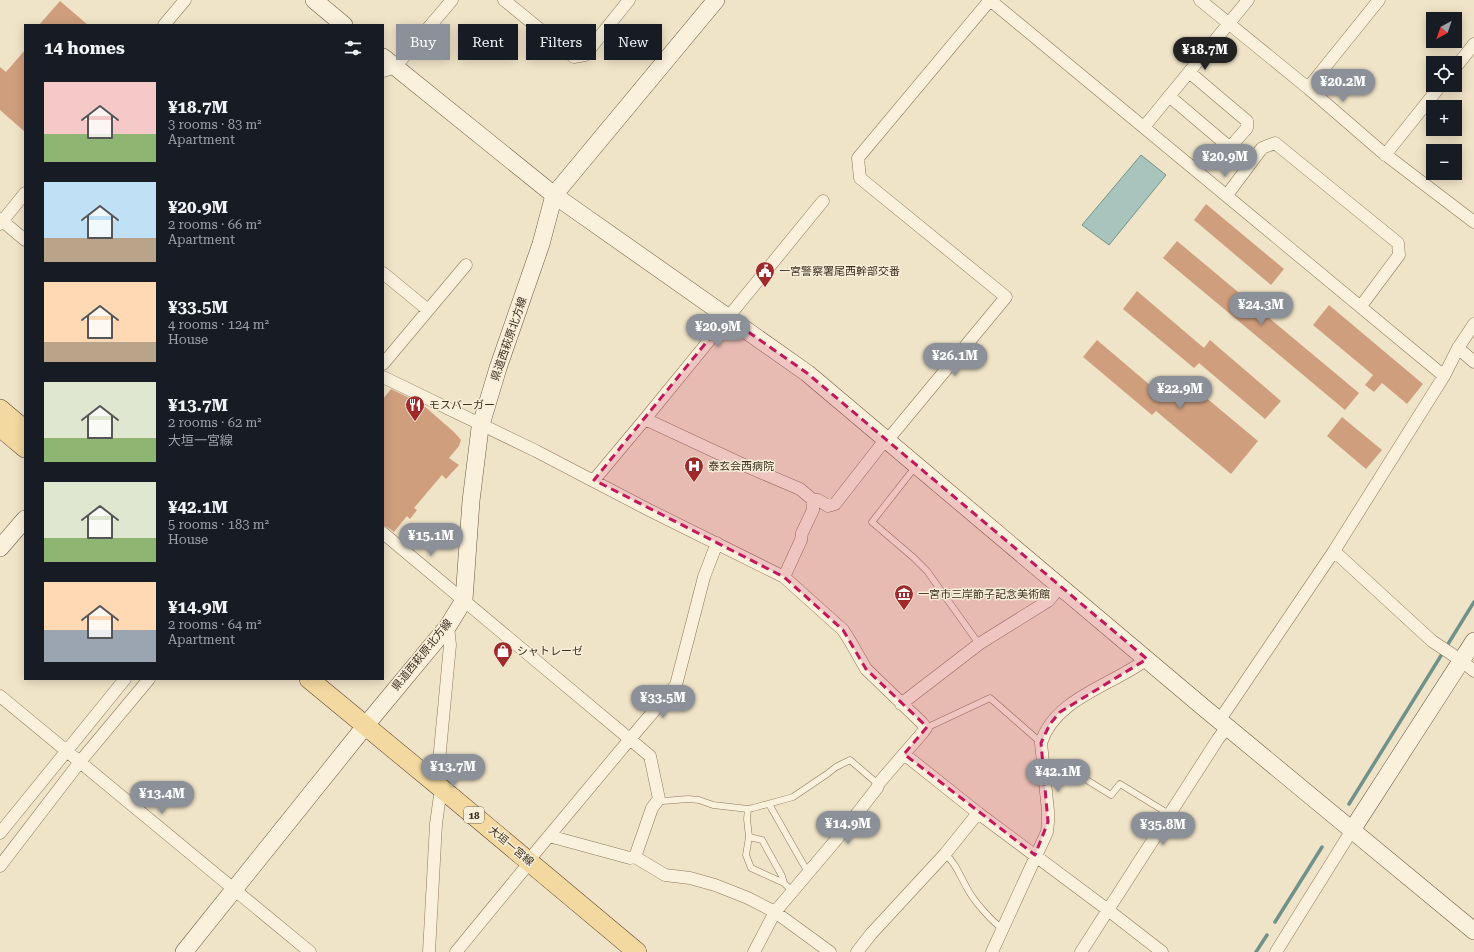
<!DOCTYPE html>
<meta charset="utf-8">
<style>
:root{--surface:#171b24;--page:#242831;--text:#f1f3f6;--muted:#9ea1a6;--accent:#8c9099}
body{margin:0;font-family:"Roboto Serif","Noto Sans JP",serif;background:var(--page);color:var(--text);height:100vh;display:flex;flex-direction:column;font-size:15px;white-space:nowrap}
*{box-sizing:border-box;margin:0}
p{font-size:13px;color:var(--muted)}
.icon{flex:none;width:22px;height:22px;fill:none;stroke:currentColor;stroke-width:2;stroke-linecap:round;stroke-linejoin:round}
.map{position:relative;flex:1;overflow:hidden}
.sheet{position:absolute;left:24px;top:24px;width:360px;height:656px;display:flex;flex-direction:column;background:var(--surface);border-radius:0px;box-shadow:0 2px 10px #0003}
.sheet>*{flex:none}
.hud{position:absolute;left:396px;top:24px;width:380px;height:36px;display:flex;gap:8px}
.needle{width:26px;rotate:220deg}
.fabs{position:absolute;left:1426px;top:12px;display:grid;gap:8px}
.fabs a{display:grid;place-items:center;width:36px;height:36px;border-radius:0px;background:var(--surface);box-shadow:0 2px 10px #0003;font-size:20px}
.price{position:absolute;translate:-50% -34px;padding:0 9px;border-radius:14px;background:var(--accent);color:#fff;font-size:13px;line-height:26px;filter:drop-shadow(0 1px 2px #0008)}
.price::after{content:'';position:absolute;left:50%;top:24px;width:12px;height:9px;margin-left:-6px;background:inherit;clip-path:polygon(0 0,100% 0,50% 100%)}
.price.selected{background:#222;color:#fff}
ul{padding:0;list-style:none}
li{display:flex;align-items:center;gap:12px;height:100px;padding:0 20px}
li span{display:grid;place-items:center;flex:none;width:112px;height:80px;border-radius:0px;color:#555}
li>.icon{margin-inline-start:auto}
span .icon{width:48px;height:48px;fill:#fffc;stroke-width:1}
li b{font-size:17px}
h2{display:flex;justify-content:space-between;align-items:center;height:48px;padding:0 20px;font-size:17px}
.pill{padding:0 14px;border-radius:0px;background:var(--surface);box-shadow:0 2px 10px #0003;font-size:14px;line-height:36px}
.pill.selected{background:var(--accent);color:#fff}
.map>svg:first-child{display:block}
.water{fill:#a9c4bc;stroke:#6f938a}
.lines{fill:none;stroke-linecap:round;stroke-linejoin:round}
.stream{stroke:#6f938a;stroke-width:3.5}
.building{fill:#cf9f7d}
.lane-casing{stroke:#8d765c;stroke-width:7}
.street-casing{stroke:#8d765c;stroke-width:13}
.secondary-casing{stroke:#6f573f;stroke-width:18}
.primary-casing{stroke:#5b4430;stroke-width:20}
.lane{stroke:#faf1dc;stroke-width:6}
.street{stroke:#faf1dc;stroke-width:12}
.secondary{stroke:#faf1dc;stroke-width:17}
.primary{stroke:#f3d9a0;stroke-width:19}
.marked{fill:#c2185b;fill-opacity:0.2;stroke:#c2185b;stroke-width:3;stroke-dasharray:8 5;stroke-linejoin:round}
.labels{text-anchor:middle;dominant-baseline:central;stroke-width:3;stroke-linejoin:round;paint-order:stroke}
.shield{fill:#f7eed8;stroke:#756857;stroke-width:1}
.shield-label{font-size:10px;font-weight:bold;fill:#3d2e20}
.poi-label{font-size:11px;fill:#3d2e20;stroke:#f7eed8;text-anchor:start}
.street-label{font-size:11px;fill:#3d2e20;stroke:#f7eed8}
</style>
<div class="map">
<svg width="1474" height="952" viewBox="0 0 1474 952">
<rect width="100%" height="100%" fill="#f0e4c8"/>
<path class="water" d="M1141 155 1166 175 1109 245 1082 225Z"/>
<g class="lines">
<path class="stream" d="M1448 644 1474 602
M1349 804 1442 654
M1275 922 1322 847
M1256 952 1267 935"/>
</g>
<path class="building" d="M60 1 88 25H39Z
M25 50V132L0 110V67L6 72Z
M1206 204 1284 269 1271 285 1194 220Z
M1177 241 1359 393 1345 410 1163 258Z
M1137 291 1204 348 1210 340 1281 401 1265 419 1199 363 1194 368 1123 309Z
M1329 305 1423 384 1407 404 1382 383 1374 392 1365 385 1373 375 1313 325Z
M1097 340 1163 396 1180 376 1258 441 1231 474 1156 411 1152 415 1083 357Z
M391 389 422 404 454 432 461 440 459 446 449 458 459 465 446 479 442 475 414 508 417 510 410 519 407 516 394 532 387 527 383 526V399Z
M1342 417 1382 450 1366 469 1327 436Z"/>
<g class="lines">
<g class="lane-casing">
<path id="lane" d="M916 466 872 522 914 558 927 571 979 644
M926 728 990 698 1038 740 1042 741
M1043 765H1048L1082 777 1111 795 1120 784 1169 814
M659 799 663 801 688 799 699 800 713 805 748 809 753 808 793 797 827 774 836 767 850 760 878 784
M769 804 806 869 809 872
M748 809 747 819 749 837 746 855 751 868 784 883 793 892
M749 837 762 840 782 876 784 883
M945 854C956 863 960 876 967 888 973 900 992 922 1003 929"/>
</g>
<g class="street-casing">
<path id="street" d="M504 0 574 57 585 55 629 0
M990 0 1444 376
M1200 0 1308 88 1382 152 1474 222
M164 25 185 0
M1455 68 1474 44
M383 71 395 67 452 0
M1308 88 1379 0
M1169 96 1228 146 1232 145 1247 128V121L1189 72
M1144 127 1248 0
M1385 155 1441 85
M1227 195 1262 148 1275 143 1398 243 1399 255 1361 306
M0 219 25 240
M0 224 25 193
M383 273 428 310
M1458 348 1474 362
M383 364 466 265
M383 377 536 451 649 510 784 577 843 630 850 641 866 669 922 723 926 728 923 732 879 783 877 788 841 834 775 912 754 952
M645 419 746 466 800 489 813 500V510L802 533 801 540 784 577
M886 442 1006 297 860 178 858 158 990 0
M594 480 645 419 823 201
M813 500H818L828 506 835 504 885 440
M383 533 650 756 659 799 652 808 635 857
M1334 551 1432 641 1462 661 1474 671
M0 696 310 952
M901 704 979 644 1048 601 1060 587
M1219 721 1334 551 1444 376 1458 348 1474 324
M904 754 978 813 1108 910 1162 952
M0 833 125 679
M549 836 630 858 635 857 665 875 690 878 715 885 748 898 775 912 830 952
M534 854 630 739 676 685 704 577 717 543
M0 866 79 763 149 679
M429 952 436 824 441 788 438 772 450 645 448 626
M456 952 530 862
M857 952 871 934 945 854 978 813
M992 952 1047 832 1048 822V811L1041 743C1055 698 1113 685 1147 659
M1081 952 1218 739 1227 727
M1276 952 1352 830"/>
</g>
<g class="secondary-casing">
<path id="secondary" d="M314 0 344 25
M383 57 554 195 807 373 1203 707 1474 931
M0 548 25 519
M1352 830 1474 641
M184 952 366 725 448 626 464 600 471 501 480 428 498 368 541 244 554 195 716 0"/>
</g>
<g class="primary-casing">
<path id="primary" d="M0 409 25 430
M0 427 25 448
M309 679 441 788 637 952"/>
</g>
<use href="#lane" class="lane"/>
<use href="#street" class="street"/>
<use href="#secondary" class="secondary"/>
<use href="#primary" class="primary"/>
</g>
<path class="marked" d="M727 317 807 373 1147 659 1060 712 1050 724 1041 743 1048 822 1035 855 904 754 927 727 866 669 843 630 784 577 594 480Z"/>
<defs>
<g id="civic-pin" transform="scale(1)"><path d="M0 17L-7.5 6A9.5 9.5 0 1 1 7.5 6Z" fill="#9e2a2b" stroke="#f7eed8"/><path d="M-.6-6.5H3V-4.5H.6V-3L4-1V1h2V6H-6V1h2V-1L-.6-3ZM-1.2 2.5V6h2.4V2.5Z" fill="#fff"/></g>
<g id="restaurant-pin" transform="scale(1)"><path d="M0 17L-7.5 6A9.5 9.5 0 1 1 7.5 6Z" fill="#9e2a2b" stroke="#f7eed8"/><path d="M-5-6h1v4h1v-4h1v4h1v-4h1v5L-1.5 .5V6h-2V.5L-5-1ZM5-6V6H3V1.5H1.5Q1.5-4 5-6Z" fill="#fff"/></g>
<g id="hospital-pin" transform="scale(1)"><path d="M0 17L-7.5 6A9.5 9.5 0 1 1 7.5 6Z" fill="#9e2a2b" stroke="#f7eed8"/><path d="M-5-5h3v3.5h4V-5h3V5h-3V1.5h-4V5h-3Z" fill="#fff"/></g>
<g id="museum-pin" transform="scale(1)"><path d="M0 17L-7.5 6A9.5 9.5 0 1 1 7.5 6Z" fill="#9e2a2b" stroke="#f7eed8"/><path d="M0-6L6-3V-2H-6V-3ZM-5-1h2V3h-2ZM-1-1h2V3h-2ZM3-1h2V3H3ZM-6 4H6V6H-6Z" fill="#fff"/></g>
<g id="shop-pin" transform="scale(1)"><path d="M0 17L-7.5 6A9.5 9.5 0 1 1 7.5 6Z" fill="#9e2a2b" stroke="#f7eed8"/><path d="M-5-2.5h2.3a2.7 3.5 0 0 1 5.4 0H5L5.5 6h-11ZM-1.5-2.5h3a1.5 2.3 0 0 0-3 0Z" fill="#fff"/></g>
</defs>
<g fill-rule="evenodd">
<use href="#civic-pin" x="765" y="271"/>
<use href="#restaurant-pin" x="415" y="405"/>
<use href="#hospital-pin" x="694" y="466"/>
<use href="#museum-pin" x="904" y="594"/>
<use href="#shop-pin" x="503" y="651"/>
</g>
<g class="labels">
<rect class="shield" x="464" y="807" width="20" height="16" rx="3"/>
<g class="shield-label">
<text x="474" y="815">18</text>
</g>
<g class="poi-label">
<text x="779" y="271">一宮警察署尾西幹部交番</text>
<text x="429" y="405">モスバーガー</text>
<text x="708" y="466">泰玄会西病院</text>
<text x="918" y="594">一宮市三岸節子記念美術館</text>
<text x="517" y="651">シャトレーゼ</text>
</g>
<g class="street-label">
<text transform="translate(509 339) rotate(-71)">県道西萩原北方線</text>
<text transform="translate(422 655) rotate(-51)">県道西萩原北方線</text>
<text transform="translate(511 846) rotate(40)">大垣一宮線</text>
</g>
</g>
</svg>
<div class="fabs">
<a><svg class="needle" viewBox="-14 -14 28 28"><path d="M0-13l5 13h-10z" fill="#e53935"/><path d="M0 13l5-13h-10z" fill="#9ea1a6"/></svg></a>
<a><svg class="icon" aria-label="locate" viewBox="0 0 24 24"><circle cx="12" cy="12" r="6"/><path d="M12 2v4M12 18v4M2 12h4M18 12h4"/></svg></a>
<a>+</a>
<a>−</a>
</div>
<b class="price selected" style="left:1205px;top:71px">¥18.7M</b>
<b class="price" style="left:1343px;top:103px">¥20.2M</b>
<b class="price" style="left:1225px;top:178px">¥20.9M</b>
<b class="price" style="left:1261px;top:326px">¥24.3M</b>
<b class="price" style="left:718px;top:348px">¥20.9M</b>
<b class="price" style="left:955px;top:377px">¥26.1M</b>
<b class="price" style="left:1180px;top:410px">¥22.9M</b>
<b class="price" style="left:431px;top:557px">¥15.1M</b>
<b class="price" style="left:663px;top:719px">¥33.5M</b>
<b class="price" style="left:453px;top:788px">¥13.7M</b>
<b class="price" style="left:1058px;top:793px">¥42.1M</b>
<b class="price" style="left:162px;top:815px">¥13.4M</b>
<b class="price" style="left:848px;top:845px">¥14.9M</b>
<b class="price" style="left:1163px;top:846px">¥35.8M</b>
<div class="hud">
<a class="pill selected">Buy</a>
<a class="pill">Rent</a>
<a class="pill">Filters</a>
<a class="pill">New</a>
</div>
<section class="sheet">
<h2>14 homes<svg class="icon" aria-label="filters" viewBox="0 0 24 24"><path d="M4 7h16M4 17h16"/><circle cx="9" cy="7" r="2"/><circle cx="15" cy="17" r="2"/></svg></h2>
<ul>
<li><span style="background:linear-gradient(#f6c9c9 65%,#8fb573 0)"><svg class="icon" aria-label="home" viewBox="0 0 24 24"><path d="M3 11l9-7 9 7M6 9v11h12V9"/></svg></span><div><b>¥18.7M</b><p>3 rooms · 83 m²</p><p>Apartment</p></div></li>
<li><span style="background:linear-gradient(#bfe0f5 70%,#b9a48a 0)"><svg class="icon" aria-label="home" viewBox="0 0 24 24"><path d="M3 11l9-7 9 7M6 9v11h12V9"/></svg></span><div><b>¥20.9M</b><p>2 rooms · 66 m²</p><p>Apartment</p></div></li>
<li><span style="background:linear-gradient(#ffd9b3 75%,#b9a48a 0)"><svg class="icon" aria-label="home" viewBox="0 0 24 24"><path d="M3 11l9-7 9 7M6 9v11h12V9"/></svg></span><div><b>¥33.5M</b><p>4 rooms · 124 m²</p><p>House</p></div></li>
<li><span style="background:linear-gradient(#dfe7d0 70%,#8fb573 0)"><svg class="icon" aria-label="home" viewBox="0 0 24 24"><path d="M3 11l9-7 9 7M6 9v11h12V9"/></svg></span><div><b>¥13.7M</b><p>2 rooms · 62 m²</p><p>大垣一宮線</p></div></li>
<li><span style="background:linear-gradient(#dfe7d0 70%,#8fb573 0)"><svg class="icon" aria-label="home" viewBox="0 0 24 24"><path d="M3 11l9-7 9 7M6 9v11h12V9"/></svg></span><div><b>¥42.1M</b><p>5 rooms · 183 m²</p><p>House</p></div></li>
<li><span style="background:linear-gradient(#ffd9b3 60%,#9aa5b1 0)"><svg class="icon" aria-label="home" viewBox="0 0 24 24"><path d="M3 11l9-7 9 7M6 9v11h12V9"/></svg></span><div><b>¥14.9M</b><p>2 rooms · 64 m²</p><p>Apartment</p></div></li>
</ul>
</section>
</div>
